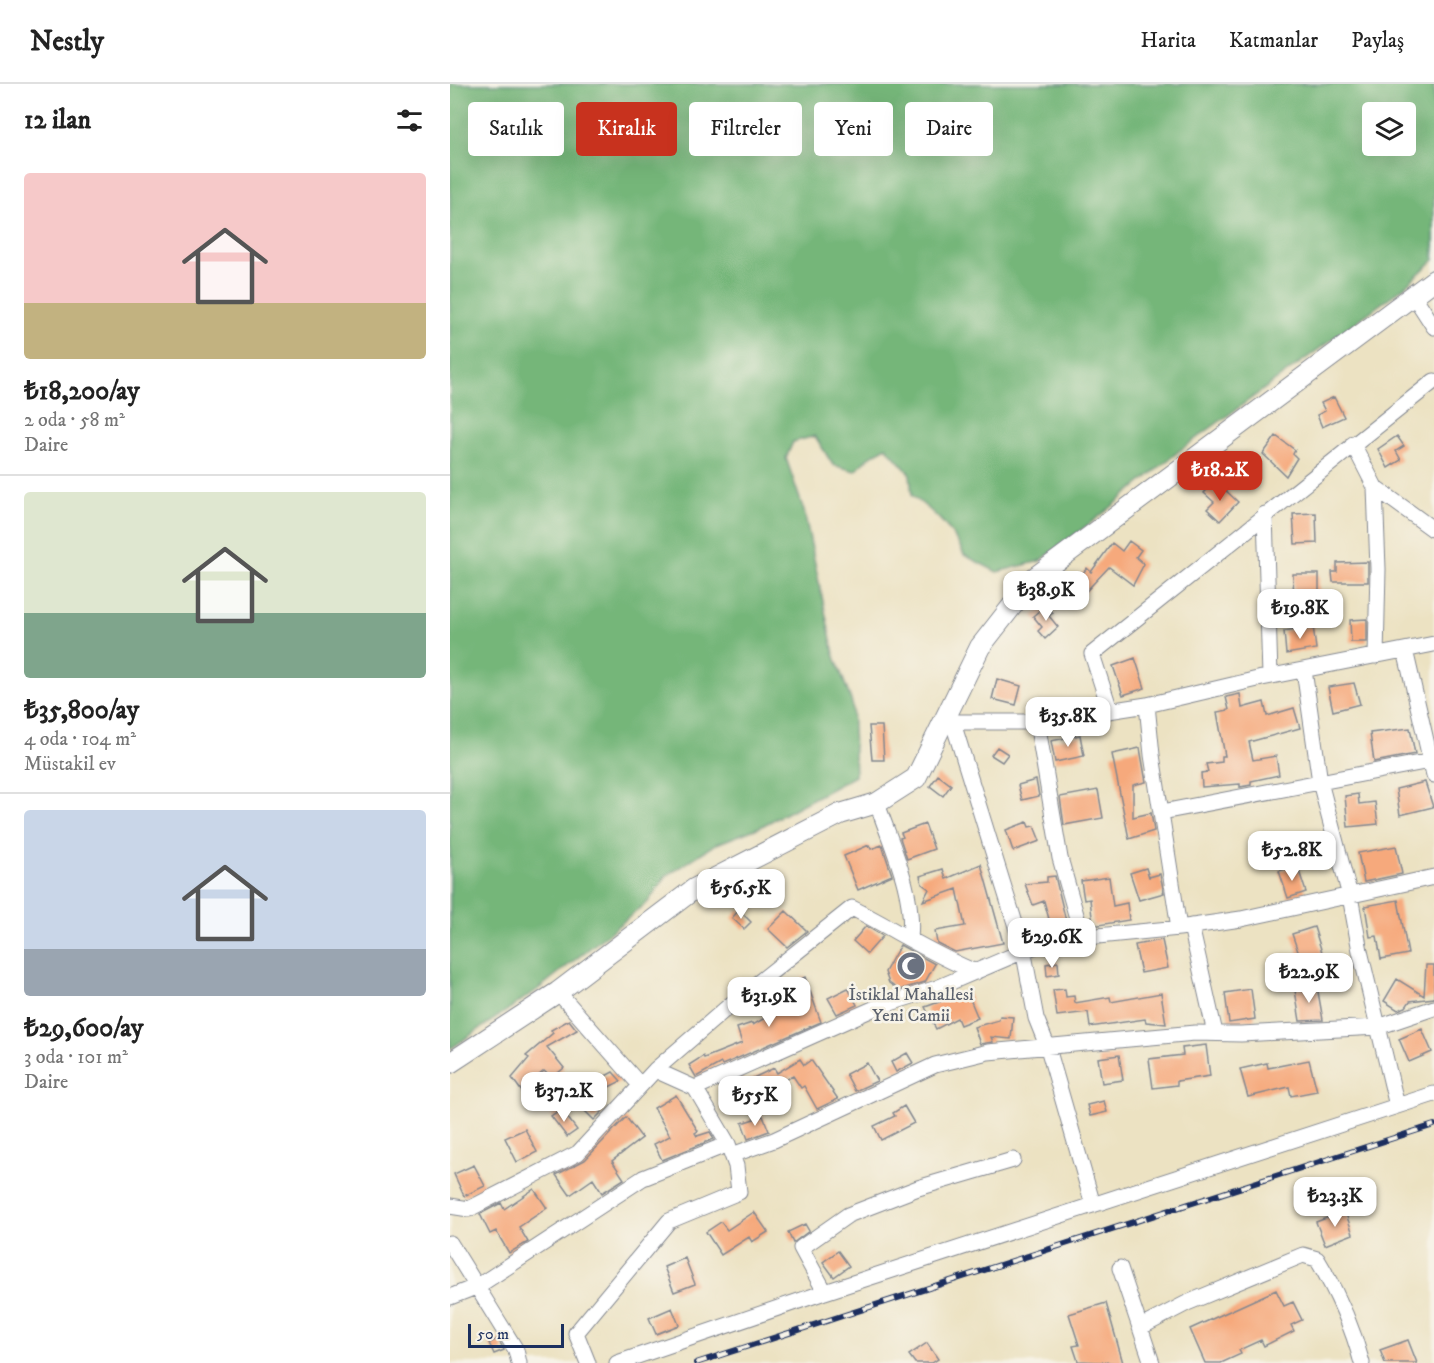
<!DOCTYPE html>
<html lang="tr">
<meta charset="utf-8">
<style>
:root{--surface:#fff;--page:#f2f2f2;--text:#222;--muted:#767676;--line:#e0e0e0;--accent:#c8321e}
body{margin:0;font-family:"IM FELL DW Pica",serif;background:var(--page);color:var(--text);height:100vh;display:flex;flex-direction:column;font-size:22px;white-space:nowrap}
*{box-sizing:border-box;margin:0}
p{font-size:20px;color:var(--muted)}
.icon{flex:none;width:33px;height:33px;fill:none;stroke:currentColor;stroke-width:2;stroke-linecap:round;stroke-linejoin:round}
.map{position:relative;flex:1;overflow:hidden}
.panel{display:flex;flex-direction:column;background:var(--surface);width:450px}
.panel>*{flex:none}
.top-card{position:absolute;left:18px;top:18px;width:570px;height:54px;display:flex;gap:12px}
.tools{position:absolute;left:912px;top:18px;display:grid;gap:12px}
.tools a{display:grid;place-items:center;width:54px;height:54px;border-radius:6px;background:var(--surface);box-shadow:0 6px 24px #0002;font-size:30px}
.scale{position:absolute;left:18px;bottom:15px;width:96px;box-sizing:border-box;padding-left:6px;border:3px solid #1b2f5e;border-top:0;font-size:16px;line-height:21px;white-space:nowrap;color:#1b2f5e;-webkit-text-stroke:4px #f7f3e8;paint-order:stroke}
.price{position:absolute;translate:-50% -51px;padding:0 14px;border-radius:12px;background:#fff;color:#222;font-size:20px;line-height:39px;filter:drop-shadow(0 2px 3px #0008)}
.price::after{content:'';position:absolute;left:50%;top:36px;width:18px;height:14px;margin-left:-9px;background:inherit;clip-path:polygon(0 0,100% 0,50% 100%)}
.price.on{background:var(--accent);color:#fff}
ul{padding:0;list-style:none}
li{display:grid;align-content:center;gap:12px;height:318px;padding:0 24px}
li+li{border-top:2px solid var(--line)}
li span{display:grid;place-items:center;height:186px;border-radius:6px;color:#555}
li>.icon{margin-inline-start:auto}
span .icon{width:108px;height:108px;fill:#fffc;stroke-width:1}
li b{font-size:26px}
h2{display:flex;justify-content:space-between;align-items:center;height:72px;padding:0 24px;font-size:26px}
.tag{padding:0 21px;border-radius:6px;background:var(--surface);box-shadow:0 6px 24px #0002;font-size:21px;line-height:54px}
.tag.on{background:var(--accent);color:#fff}
header{display:flex;align-items:center;gap:36px;box-sizing:border-box;height:84px;padding:0 30px;background:var(--surface);border-bottom:2px solid var(--line)}
header strong{font-size:28px}
nav{display:flex;gap:33px;margin-inline-start:auto;font-size:21px}
main{display:flex;flex:1;min-height:0}
.map>svg:first-child{display:block}
.forest{fill:#74b679;stroke:#48726c;stroke-width:1.5;fill-rule:evenodd}
.building{fill:#f6a97c}
.lines{fill:none;stroke-linecap:round;stroke-linejoin:round}
.minor-casing{stroke:#848890;stroke-width:17}
.tertiary-casing{stroke:#848890;stroke-width:22}
.minor{stroke:#fff;stroke-width:15}
.tertiary{stroke:#fff;stroke-width:20}
.rail-casing{stroke:#1b2f5e;stroke-width:6}
.rail{stroke:#f7f3e8;stroke-width:4;stroke-dasharray:11;stroke-linecap:butt}
.labels{text-anchor:middle;dominant-baseline:central;stroke-width:5;stroke-linejoin:round;paint-order:stroke}
.worship-label{font-size:18px;fill:#5b616d;stroke:#f7f3e8}
</style>
<header>
<strong>Nestly</strong>
<nav><a>Harita</a><a>Katmanlar</a><a>Paylaş</a></nav>
</header>
<main>
<section class="panel">
<h2>12 ilan<svg class="icon" aria-label="filters" viewBox="0 0 24 24"><path d="M4 7h16M4 17h16"/><circle cx="9" cy="7" r="2"/><circle cx="15" cy="17" r="2"/></svg></h2>
<ul>
<li><span style="background:linear-gradient(#f6c9c9 70%,#c2b280 0)"><svg class="icon" aria-label="home" viewBox="0 0 24 24"><path d="M3 11l9-7 9 7M6 9v11h12V9"/></svg></span><div><b>₺18,200/ay</b><p>2 oda · 58 m²</p><p>Daire</p></div></li>
<li><span style="background:linear-gradient(#dfe7d0 65%,#7fa58c 0)"><svg class="icon" aria-label="home" viewBox="0 0 24 24"><path d="M3 11l9-7 9 7M6 9v11h12V9"/></svg></span><div><b>₺35,800/ay</b><p>4 oda · 104 m²</p><p>Müstakil ev</p></div></li>
<li><span style="background:linear-gradient(#c9d6e8 75%,#9aa5b1 0)"><svg class="icon" aria-label="home" viewBox="0 0 24 24"><path d="M3 11l9-7 9 7M6 9v11h12V9"/></svg></span><div><b>₺29,600/ay</b><p>3 oda · 101 m²</p><p>Daire</p></div></li>
</ul>
</section>
<div class="map">
<svg width="984" height="1279" viewBox="0 0 984 1279">
<rect width="100%" height="100%" fill="#f7f3e8"/>
<filter id="ink" filterUnits="userSpaceOnUse"><feTurbulence type="fractalNoise" baseFrequency=".0167" numOctaves="2"/><feDisplacementMap in="SourceGraphic" scale="12" xChannelSelector="R" yChannelSelector="G"/><feConvolveMatrix kernelMatrix="1 2 1 2 8 2 1 2 1" color-interpolation-filters="sRGB"/></filter>
<filter id="wash" filterUnits="userSpaceOnUse"><feTurbulence type="fractalNoise" baseFrequency=".008" numOctaves="4" result="noise"/><feDisplacementMap in="SourceGraphic" scale="24" xChannelSelector="R" yChannelSelector="G"/><feGaussianBlur stdDeviation="1.35" result="paint"/><feColorMatrix in="noise" values="0 0 0 0 0 0 0 0 0 0 0 0 0 0 0 0 0 1.4 0 .05"/><feComposite in="paint" operator="in"/></filter>
<g filter="url(#wash)">
<rect width="100%" height="100%" fill="#ece2c2"/>
<path class="forest" d="M0 0H984V176L954 203 729 367 659 425 590 477 547 488 514 471C504 446 484 428 462 412L460 390 436 363 419 373 405 387 383 381 365 352 343 358 336 374 354 427 384 570 402 619 405 692 310 743 264 761 216 792 198 818 87 906 0 965ZM922 28H956V62H922Z"/>
<g id="blocks">
<path class="building" d="M884 313 894 333 872 343 867 331 875 327 871 319Z
M826 352 845 366 843 370 847 374 836 392 813 370Z
M947 352 954 362 946 367 951 376 938 384 928 365Z
M761 401 768 408 773 404 788 418 770 437 757 425 764 418 754 409Z
M866 429 867 459 845 460 843 430Z
M679 457 691 466 686 473 694 480 683 501 659 483 625 519 609 506 622 492 627 496 637 484 641 488 662 459 672 467Z
M918 478V498H883L882 488H887V479Z
M843 490H869V521H844Z
M596 521 603 529 599 532 608 543 595 555 588 547 592 543 583 532Z
M917 535V558H901L900 536Z
M863 542 866 565 836 570 834 547Z
M685 574 695 604 673 611 663 582Z
M547 595 571 602 566 621 542 615Z
M904 599 910 620 883 627 878 603Z
M790 610 792 624 814 618 817 632 844 624 850 644 799 658 803 676 826 672 829 691 801 697V701L790 703V700L752 703 751 689 758 688 756 680 772 678V672H775L767 628 779 626 776 613Z
M419 642H432L434 676H422Z
M960 644 965 670 924 678 920 649Z
M630 651 634 672 605 678 601 657Z
M547 663 558 670 552 678 541 671Z
M690 664 696 698 683 701V733L701 729 704 747 679 755 662 670Z
M488 691 501 701 493 712 480 702Z
M586 696 589 712 572 716 568 701Z
M975 698 983 723 950 731 946 705Z
M648 706 653 734 614 741 610 713Z
M908 710 909 720 925 718 928 740 898 743 895 712Z
M577 738 579 743 584 742 590 757 563 767 556 746Z
M475 740 484 765 457 775 450 754 453 753 451 749Z
M419 761 421 765 432 761 442 791 408 806 394 772Z
M946 762 952 790 914 798 908 769Z
M531 780 553 859 505 868 487 859 485 847 515 842 507 805 473 817 479 805 472 800 470 792 493 785 496 795Z
M847 781 856 808 838 814 829 787Z
M696 784 699 793 710 790 714 809 689 816 680 789Z
M605 792 617 841 602 846 594 817 583 821 575 800 597 798V793Z
M659 793 663 822 677 819 679 836 643 842 640 815 634 816 631 797Z
M948 816 958 870 931 875 927 852 920 853 915 822Z
M289 826 301 838 294 845 282 834Z
M336 827 357 847 337 863 318 845Z
M416 842 433 852 417 870 403 857Z
M864 843 876 881 855 888 842 850Z
M712 856 718 884 691 889 685 861Z
M450 861 485 880 475 898 449 906 439 899 435 888Z
M608 878 609 890 597 892 596 880Z
M976 881H984V914L960 917 956 923 948 926 934 917 947 895 974 912Z
M355 893 371 938 272 981 271 979 246 993 239 981 253 972 254 974 292 959 287 944 302 939 303 941 340 919 332 903Z
M867 902 873 936 850 937 845 906Z
M398 904 407 921 387 930 378 914Z
M615 905 616 913 624 912 625 919 660 913 661 918 711 909 716 940 696 938 695 935 640 943 638 928 607 932 603 906Z
M801 905 805 935 779 939 775 909Z
M517 908 528 934 510 941 507 934 486 945 475 923Z
M550 932 563 933 561 955 541 953 543 958 530 960 524 943 549 936Z
M119 936 127 946 97 963 114 984 102 994 94 987 87 993 95 1002 85 1013 78 1016 62 994 79 974 76 972 103 949 101 946Z
M972 945 982 968 959 978 949 955Z
M756 961 760 992 727 997V1001L703 1004 699 975 733 971 732 964Z
M457 969 463 979 446 988 441 978Z
M669 971 673 996 652 999 648 974Z
M350 975 354 981 361 976 388 1015 367 1025 354 1002 351 1004 343 992 303 1012 304 1015 284 1026 272 1006 292 994 295 998 324 984 327 989Z
M859 976 867 1007 841 1012 839 1003 798 1013 790 985 817 979 818 984Z
M417 979 427 997 405 1007 396 990Z
M163 988 171 997 151 1007 146 997Z
M226 1011 248 1047 245 1049 247 1052 260 1048 264 1055 212 1076 204 1060 220 1052 204 1024Z
M138 1014 152 1028 144 1036 130 1022Z
M654 1017 657 1028 640 1032 637 1021Z
M454 1022 464 1039 431 1056 424 1042 445 1032 443 1029Z
M111 1025 127 1046 117 1053 101 1032Z
M313 1032 319 1047 298 1055 292 1039Z
M176 1033 192 1054 162 1077 174 1095 152 1109 143 1095 120 1111 106 1091 135 1076Z
M75 1045 87 1068 67 1078 55 1054Z
M24 1081 35 1102 14 1112 4 1090Z
M84 1105 97 1124 69 1143 78 1158 59 1169 46 1147 40 1150 30 1130 51 1119 54 1125Z
M895 1127 903 1150 875 1161 866 1138Z
M304 1128 318 1148 302 1158 299 1153 271 1171 256 1148 271 1138 277 1146Z
M355 1140 359 1147 343 1159 338 1148Z
M388 1167 399 1182 384 1193 373 1178Z
M235 1174 245 1200 224 1208 214 1183Z
M826 1206 834 1222 843 1218 852 1236 841 1241 844 1247 814 1262 811 1256 789 1266 791 1270 771 1279H755L740 1245Z
M656 1219 673 1279 628 1277 623 1262 629 1261 619 1230Z
M222 1224 229 1241 206 1250 199 1234Z
M48 1255 54 1266 44 1270 39 1259Z
M958 1256 967 1279H935L930 1266Z
M477 1259 488 1275 482 1279H465L459 1271Z"/>
</g>
</g>
<g filter="url(#ink)">
<use href="#blocks" fill-opacity="0" stroke="#848890" stroke-width="1.5"/>
<g class="lines">
<g class="minor-casing">
<path id="minor" d="M964 212 984 243
M903 360 925 403 984 446
M925 403 928 485 926 572
M815 430 820 592
M955 566 984 691
M854 586 870 698 900 812 910 867 947 1022
M697 621 702 671 729 844
M499 626 573 865 586 934 598 964 643 1121
M660 626 642 570 984 297
M503 638H587L697 621 812 594 984 560
M587 638 610 774 632 852
M427 719C441 761 465 809 460 854
M712 728 980 677
M741 842 765 949
M108 908 190 1001
M245 1004 425 924 487 904 597 857 729 844 791 835 984 793
M282 1071 324 1056 485 981 538 968 745 949 791 950 928 943 984 924
M0 1122 19 1125 128 1069 205 986 279 922 402 824C444 845 483 871 526 888
M0 1159 66 1266 69 1279
M670 1184 702 1279
M375 1208 351 1164 398 1131 468 1104 563 1076
M0 1213 28 1202 193 1094 278 1060
M691 1243 737 1219 853 1171 867 1175C887 1208 902 1241 912 1279
M138 1279 126 1249 219 1137 289 1108 286 1082 278 1060 245 1004 205 986
M167 1279 375 1208 984 1010"/>
</g>
<g class="tertiary-casing">
<path id="tertiary" d="M0 979 108 908 244 805 390 730 427 719 466 694 530 563 584 494 984 196"/>
</g>
<use href="#minor" class="minor"/>
<use href="#tertiary" class="tertiary"/>
<g class="rail-casing">
<path id="rail" d="M246 1279 984 1041"/>
</g>
<use href="#rail" class="rail"/>
</g>
</g>
<defs>
<g id="mosque-disc" transform="scale(1.5)"><circle r="9.5" fill="#6b7280" stroke="#f7f3e8"/><path d="M3.5-4.9A6 6 0 1 0 3.5 4.9A5 5 0 1 1 3.5-4.9Z" fill="#fff"/></g>
</defs>
<g fill-rule="evenodd">
<use href="#mosque-disc" x="461" y="882"/>
</g>
<g class="labels">
<g class="worship-label">
<text x="461" y="911">İstiklal Mahallesi<tspan x="461" dy="21">Yeni Camii</tspan></text>
</g>
</g>
</svg>
<div class="tools">
<a><svg class="icon" aria-label="layers" viewBox="0 0 24 24"><path d="M12 4l9 5-9 5-9-5zM3 14l9 5 9-5"/></svg></a>
</div>
<div class="scale">50 m</div>
<b class="price on" style="left:770px;top:418px">₺18.2K</b>
<b class="price" style="left:596px;top:538px">₺38.9K</b>
<b class="price" style="left:850px;top:556px">₺19.8K</b>
<b class="price" style="left:618px;top:664px">₺35.8K</b>
<b class="price" style="left:842px;top:798px">₺52.8K</b>
<b class="price" style="left:291px;top:836px">₺56.5K</b>
<b class="price" style="left:602px;top:885px">₺29.6K</b>
<b class="price" style="left:859px;top:920px">₺22.9K</b>
<b class="price" style="left:319px;top:944px">₺31.9K</b>
<b class="price" style="left:114px;top:1039px">₺37.2K</b>
<b class="price" style="left:305px;top:1043px">₺55K</b>
<b class="price" style="left:885px;top:1144px">₺23.3K</b>
<div class="top-card">
<a class="tag">Satılık</a>
<a class="tag on">Kiralık</a>
<a class="tag">Filtreler</a>
<a class="tag">Yeni</a>
<a class="tag">Daire</a>
</div>
</div>
</main>
